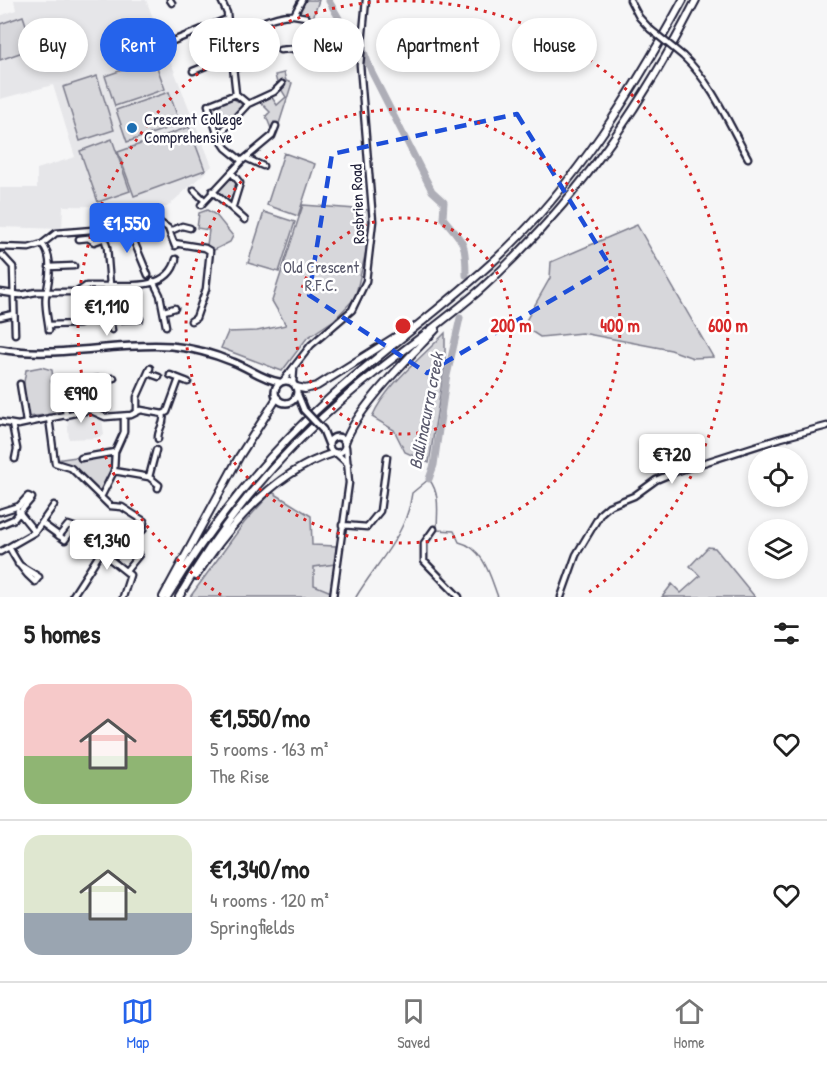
<!DOCTYPE html>
<meta charset="utf-8">
<style>
:root{--surface:#fff;--page:#f6f6f6;--text:#222;--muted:#767676;--line:#e0e0e0;--accent:#2563eb}
body{margin:0;font-family:"Patrick Hand",sans-serif;background:var(--page);color:var(--text);height:100vh;display:flex;flex-direction:column;font-size:22px;white-space:nowrap}
*{box-sizing:border-box;margin:0}
p{font-size:20px;color:var(--muted)}
.icon{flex:none;width:33px;height:33px;fill:none;stroke:currentColor;stroke-width:2;stroke-linecap:round;stroke-linejoin:round}
.map{position:relative;height:597px;overflow:hidden}
.details{display:flex;flex-direction:column;background:var(--surface);flex:1}
.details>*{flex:none}
.banner{position:absolute;left:18px;top:18px;width:792px;height:54px;display:flex;gap:12px}
.tools{position:absolute;left:748px;top:447px;display:grid;gap:12px}
.tools a{display:grid;place-items:center;width:60px;height:60px;border-radius:50%;background:var(--surface);box-shadow:0 3px 9px #0003;font-size:30px}
.price{position:absolute;translate:-50% -51px;padding:0 14px;border-radius:6px;background:#fff;color:#222;font-size:20px;line-height:39px;filter:drop-shadow(0 2px 3px #0008)}
.price::after{content:'';position:absolute;left:50%;top:36px;width:18px;height:14px;margin-left:-9px;background:inherit;clip-path:polygon(0 0,100% 0,50% 100%)}
.price.selected{background:var(--accent);color:#fff}
ul{padding:0;list-style:none}
li{display:flex;align-items:center;gap:18px;height:150px;padding:0 24px}
li+li{border-top:2px solid var(--line)}
li span{display:grid;place-items:center;flex:none;width:168px;height:120px;border-radius:18px;color:#555}
li>.icon{margin-inline-start:auto}
span .icon{width:72px;height:72px;fill:#fffc;stroke-width:1}
li b{font-size:26px}
h2{display:flex;justify-content:space-between;align-items:center;height:72px;padding:0 24px;font-size:26px}
.chip{padding:0 21px;border-radius:27px;background:var(--surface);box-shadow:0 3px 9px #0003;font-size:21px;line-height:54px}
.chip.selected{background:var(--accent);color:#fff}
.dock{display:flex;justify-content:space-around;align-items:center;height:84px;border-top:2px solid var(--line);background:var(--surface);font-size:16px;color:var(--muted)}
.dock a{display:grid;justify-items:center;gap:3px}
.dock .selected{color:var(--accent)}
.map>svg:first-child{display:block}
.built{fill:#e6e6e9}
.green{fill:#d7d7db;stroke:#7c7c8b;stroke-width:1.5}
.lines{fill:none;stroke-linecap:round;stroke-linejoin:round}
.stream{stroke:#767685;stroke-width:1.5}
.river{stroke:#aeaeb7;stroke-width:7}
.minor-casing{stroke:#22223b;stroke-width:9}
.major-casing{stroke:#22223b;stroke-width:10}
.highway-casing{stroke:#22223b;stroke-width:10}
.minor{stroke:#fff;stroke-width:4.5}
.major{stroke:#fff;stroke-width:5}
.highway{stroke:#fff;stroke-width:6}
.minor-bridge-casing{stroke:#22223b;stroke-width:9;stroke-linecap:butt}
.major-bridge-casing{stroke:#22223b;stroke-width:10;stroke-linecap:butt}
.minor-bridge{stroke:#fff;stroke-width:4.5}
.major-bridge{stroke:#fff;stroke-width:5}
.marked{fill:none;stroke:#1d4ed8;stroke-width:4.5;stroke-dasharray:12 8;stroke-linejoin:round}
.ring{fill:none;stroke:#d62828;stroke-width:3;stroke-dasharray:3 6}
.poi-dot{fill:#1f6fb2;stroke:#fff;stroke-width:2}
.labels{text-anchor:middle;dominant-baseline:central;stroke-width:5;stroke-linejoin:round;paint-order:stroke}
.poi-label{font-size:16px;fill:#22223b;stroke:#fff;text-anchor:start}
.street-label{font-size:16px;fill:#22223b;stroke:#fff}
.park-label{font-size:16px;fill:#58586b;stroke:#fff}
.water-label{font-size:18px;font-style:italic;fill:#5a5a6d;stroke:#fff}
.centre{fill:#d62828;stroke:#fff;stroke-width:3}
.ring-label{font-size:18px;text-anchor:middle;font-weight:bold;fill:#d62828;stroke:#fff;stroke-width:5;stroke-linejoin:round;paint-order:stroke}
</style>
<div class="map">
<svg width="827" height="597" viewBox="0 0 827 597">
<rect width="100%" height="100%" fill="#f6f6f7"/>
<filter id="ink" filterUnits="userSpaceOnUse"><feTurbulence type="fractalNoise" baseFrequency=".0167" numOctaves="2"/><feDisplacementMap in="SourceGraphic" scale="12" xChannelSelector="R" yChannelSelector="G"/><feConvolveMatrix kernelMatrix="1 2 1 2 8 2 1 2 1" color-interpolation-filters="sRGB"/></filter>
<g filter="url(#ink)">
<path class="built" d="M14 0H146L212 166 167 207 63 206 62 229 0 227V188H37V169L75 157 53 85 0 99V16L16 10Z
M86 413 95 414 102 418 104 435 96 438 69 439 67 418Z
M335 564 331 592 314 585V566Z"/>
<path class="green" d="M304 0H319L310 27 309 16 299 13Z
M23 16 34 48 0 60V24Z
M154 59 165 89 115 106 105 76Z
M284 73 286 81 292 83 279 124 274 122 272 131 266 116 270 112 259 101 271 96 277 105 286 97 281 89 284 82H280L278 87 275 75Z
M97 76 114 130 80 141 63 87Z
M169 92 180 124 127 142 116 110Z
M232 98 241 103 242 107 219 130 211 106Z
M189 127 205 170 134 196 118 152Z
M112 139 130 191 98 202 80 151Z
M284 153 315 164 298 216 267 205Z
M231 177 238 183 230 204 216 192Z
M303 205 369 210V239L355 298 334 320 307 338 282 371 221 348 228 332 257 331 286 325 272 301Z
M207 210 216 215 233 236 230 242 212 251 207 245 209 230 197 228 199 213Z
M264 212 295 222 279 272 248 263Z
M637 225 713 357 693 358 671 350 582 333 540 337 523 326 550 278 551 262Z
M445 333V364L429 463 405 452 394 430 372 417C386 385 421 358 445 333Z
M41 367 52 370 53 379 61 384 64 413 27 417 23 388 26 370Z
M111 455 112 470 100 492 55 460 76 457 80 462Z
M272 492 311 516 312 545 336 546 335 564 314 567V585L331 592 330 597H190L244 523Z
M708 547 715 548 755 597H662L672 584 681 593 700 576 690 566Z"/>
<g class="lines">
<path class="stream" d="M356 597C377 562 407 535 412 493L429 479C441 495 437 512 437 530L454 531 459 542C484 548 490 576 498 597"/>
<path class="river" d="M329 1 355 46 364 52 372 73 432 191 444 202 443 218C464 243 466 242 466 275
M429 479 434 465 446 380 460 318"/>
<g class="minor-casing">
<path id="minor" d="M170 0 172 3
M221 0 227 13 236 94 248 104 218 136 226 148 242 161
M630 0 639 17 650 29
M227 30C251 31 270 14 294 15L302 0
M173 41 227 19
M280 50 301 48 309 21 306 17 294 15
M683 56C712 83 729 124 748 158
M234 68 264 61
M193 71 233 55
M248 104 274 92 282 84
M218 136 208 105 236 94
M248 159 263 166
M194 190 204 200
M212 191 245 220
M201 205 242 161 272 136 276 126
M232 209 240 183 232 173
M128 227 148 275
M102 230 107 247 110 285 104 292 112 330
M173 230 182 226 190 228
M79 239 88 238 94 242 105 238
M174 243 205 248 210 251 206 289 196 318 191 321
M42 244C54 256 49 281 46 295 44 305 48 319 49 330
M0 247 29 248 42 244 56 233 128 227 156 220 168 228 175 246
M2 255 13 267 15 334
M49 267 74 266
M153 281 160 295 166 326
M110 285C134 286 170 288 176 259
M0 292 21 295 36 292H77L86 286H106
M164 311 175 308
M0 317 13 314
M111 320 140 319
M49 325 80 324
M148 373 159 377
M170 375 188 382
M62 380 66 416
M84 380 114 378
M97 380 100 407 97 413
M55 381 75 379
M283 381 311 345 352 310 366 281 373 221 360 65 366 0
M293 383 294 369
M20 384 26 422
M137 411V397L150 368
M163 414 167 412 179 379
M49 418 55 463 71 468 110 506 122 507 144 521 143 530
M0 422 18 425 89 410 105 417 131 415 141 410 163 414
M12 424 17 449 15 459
M158 439C157 429 166 424 163 414
M337 454 348 464
M81 458 115 452
M114 471 149 477 159 485 158 488
M149 477 156 450
M101 497 114 471 115 452 124 432V416
M18 511 35 532
M0 512 19 506 28 496 32 498 14 519 0 525
M43 524 65 540 74 527 68 525 59 536
M342 525 367 527 380 511 387 457
M434 529 424 543V561L459 597
M91 544 130 575 123 597
M9 547C16 560 23 572 35 582L39 577 18 564
M0 552 35 532 54 505
M126 571 139 555
M72 597 101 552 117 533
M333 597 349 483 346 447
M561 597 576 555 601 513 609 506 634 496 656 480 675 472 781 438 827 426"/>
</g>
<g class="major-casing">
<path id="major" d="M0 349C57 359 114 342 171 346 192 348 214 354 233 362 249 368 262 379 279 382
M275 392a11 11 0 1 1 22 0a11 11 0 1 1-22 0Z
M297 393 304 410
M323 430 329 445
M329 445a8 8 0 1 1 16 0a8 8 0 1 1-16 0Z"/>
</g>
<g class="highway-casing">
<path id="highway" d="M296 387 305 389 317 386 408 329
M345 443C357 407 410 357 436 329
M196 576C228 527 275 471 334 453
M163 597 239 457 277 398
M167 597C213 521 268 453 334 394 387 347 446 306 498 257 576 184 632 93 683 0
M179 597C223 520 282 451 350 393 392 357 439 326 481 289 570 209 642 107 696 0"/>
</g>
<use href="#minor" class="minor"/>
<use href="#major" class="major"/>
<use href="#highway" class="highway"/>
<g class="minor-bridge-casing">
<path id="minor-bridge" d="M650 29 683 56"/>
</g>
<g class="major-bridge-casing">
<path id="major-bridge" d="M304 410 323 430"/>
</g>
<use href="#minor-bridge" class="minor-bridge"/>
<use href="#major-bridge" class="major-bridge"/>
</g>
</g>
<path class="marked" d="M517 114 610 266 427 373 309 295 332 154Z"/>
<g class="ring">
<circle cx="403" cy="326" r="108"/>
<circle cx="403" cy="326" r="217"/>
<path d="M221 595A325 325 0 1 1 585 595"/>
</g>
<circle class="poi-dot" cx="132" cy="128" r="6"/>
<g class="labels">
<g class="poi-label">
<text x="144" y="119">Crescent College<tspan x="144" dy="18">Comprehensive</tspan></text>
</g>
<g class="street-label">
<text transform="translate(357 204) rotate(-92)">Rosbrien Road</text>
</g>
<g class="park-label">
<text x="321" y="267">Old Crescent<tspan x="321" dy="18">R.F.C.</tspan></text>
</g>
<g class="water-label">
<text transform="translate(426 411) rotate(-79)">Ballinacurra creek</text>
</g>
</g>
<circle cx="403" cy="326" r="9" class="centre"/>
<g class="ring-label">
<text x="511" y="332">200 m</text>
<text x="620" y="332">400 m</text>
<text x="728" y="332">600 m</text>
</g>
</svg>
<div class="tools">
<a><svg class="icon" aria-label="locate" viewBox="0 0 24 24"><circle cx="12" cy="12" r="6"/><path d="M12 2v4M12 18v4M2 12h4M18 12h4"/></svg></a>
<a><svg class="icon" aria-label="layers" viewBox="0 0 24 24"><path d="M12 4l9 5-9 5-9-5zM3 14l9 5 9-5"/></svg></a>
</div>
<b class="price selected" style="left:127px;top:254px">€1,550</b>
<b class="price" style="left:107px;top:337px">€1,110</b>
<b class="price" style="left:81px;top:424px">€990</b>
<b class="price" style="left:672px;top:485px">€720</b>
<b class="price" style="left:107px;top:571px">€1,340</b>
<div class="banner">
<a class="chip">Buy</a>
<a class="chip selected">Rent</a>
<a class="chip">Filters</a>
<a class="chip">New</a>
<a class="chip">Apartment</a>
<a class="chip">House</a>
</div>
</div>
<section class="details">
<h2>5 homes<svg class="icon" aria-label="filters" viewBox="0 0 24 24"><path d="M4 7h16M4 17h16"/><circle cx="9" cy="7" r="2"/><circle cx="15" cy="17" r="2"/></svg></h2>
<ul>
<li><span style="background:linear-gradient(#f6c9c9 60%,#8fb573 0)"><svg class="icon" aria-label="home" viewBox="0 0 24 24"><path d="M3 11l9-7 9 7M6 9v11h12V9"/></svg></span><div><b>€1,550/mo</b><p>5 rooms · 163 m²</p><p>The Rise</p></div><svg class="icon" aria-label="heart" viewBox="0 0 24 24"><path d="M12 20l-8-8c-3-5 5-10 8-4 3-6 11-1 8 4z"/></svg></li>
<li><span style="background:linear-gradient(#dfe7d0 65%,#9aa5b1 0)"><svg class="icon" aria-label="home" viewBox="0 0 24 24"><path d="M3 11l9-7 9 7M6 9v11h12V9"/></svg></span><div><b>€1,340/mo</b><p>4 rooms · 120 m²</p><p>Springfields</p></div><svg class="icon" aria-label="heart" viewBox="0 0 24 24"><path d="M12 20l-8-8c-3-5 5-10 8-4 3-6 11-1 8 4z"/></svg></li>
</ul>
</section>
<nav class="dock">
<a class="selected"><svg class="icon" aria-label="map" viewBox="0 0 24 24"><path d="M3 6l6-2 6 2 6-2v14l-6 2-6-2-6 2zM9 4v14M15 6v14"/></svg>Map</a>
<a><svg class="icon" aria-label="saved" viewBox="0 0 24 24"><path d="M7 4h10v16l-5-4-5 4z"/></svg>Saved</a>
<a><svg class="icon" aria-label="home" viewBox="0 0 24 24"><path d="M3 11l9-7 9 7M6 9v11h12V9"/></svg>Home</a>
</nav>
